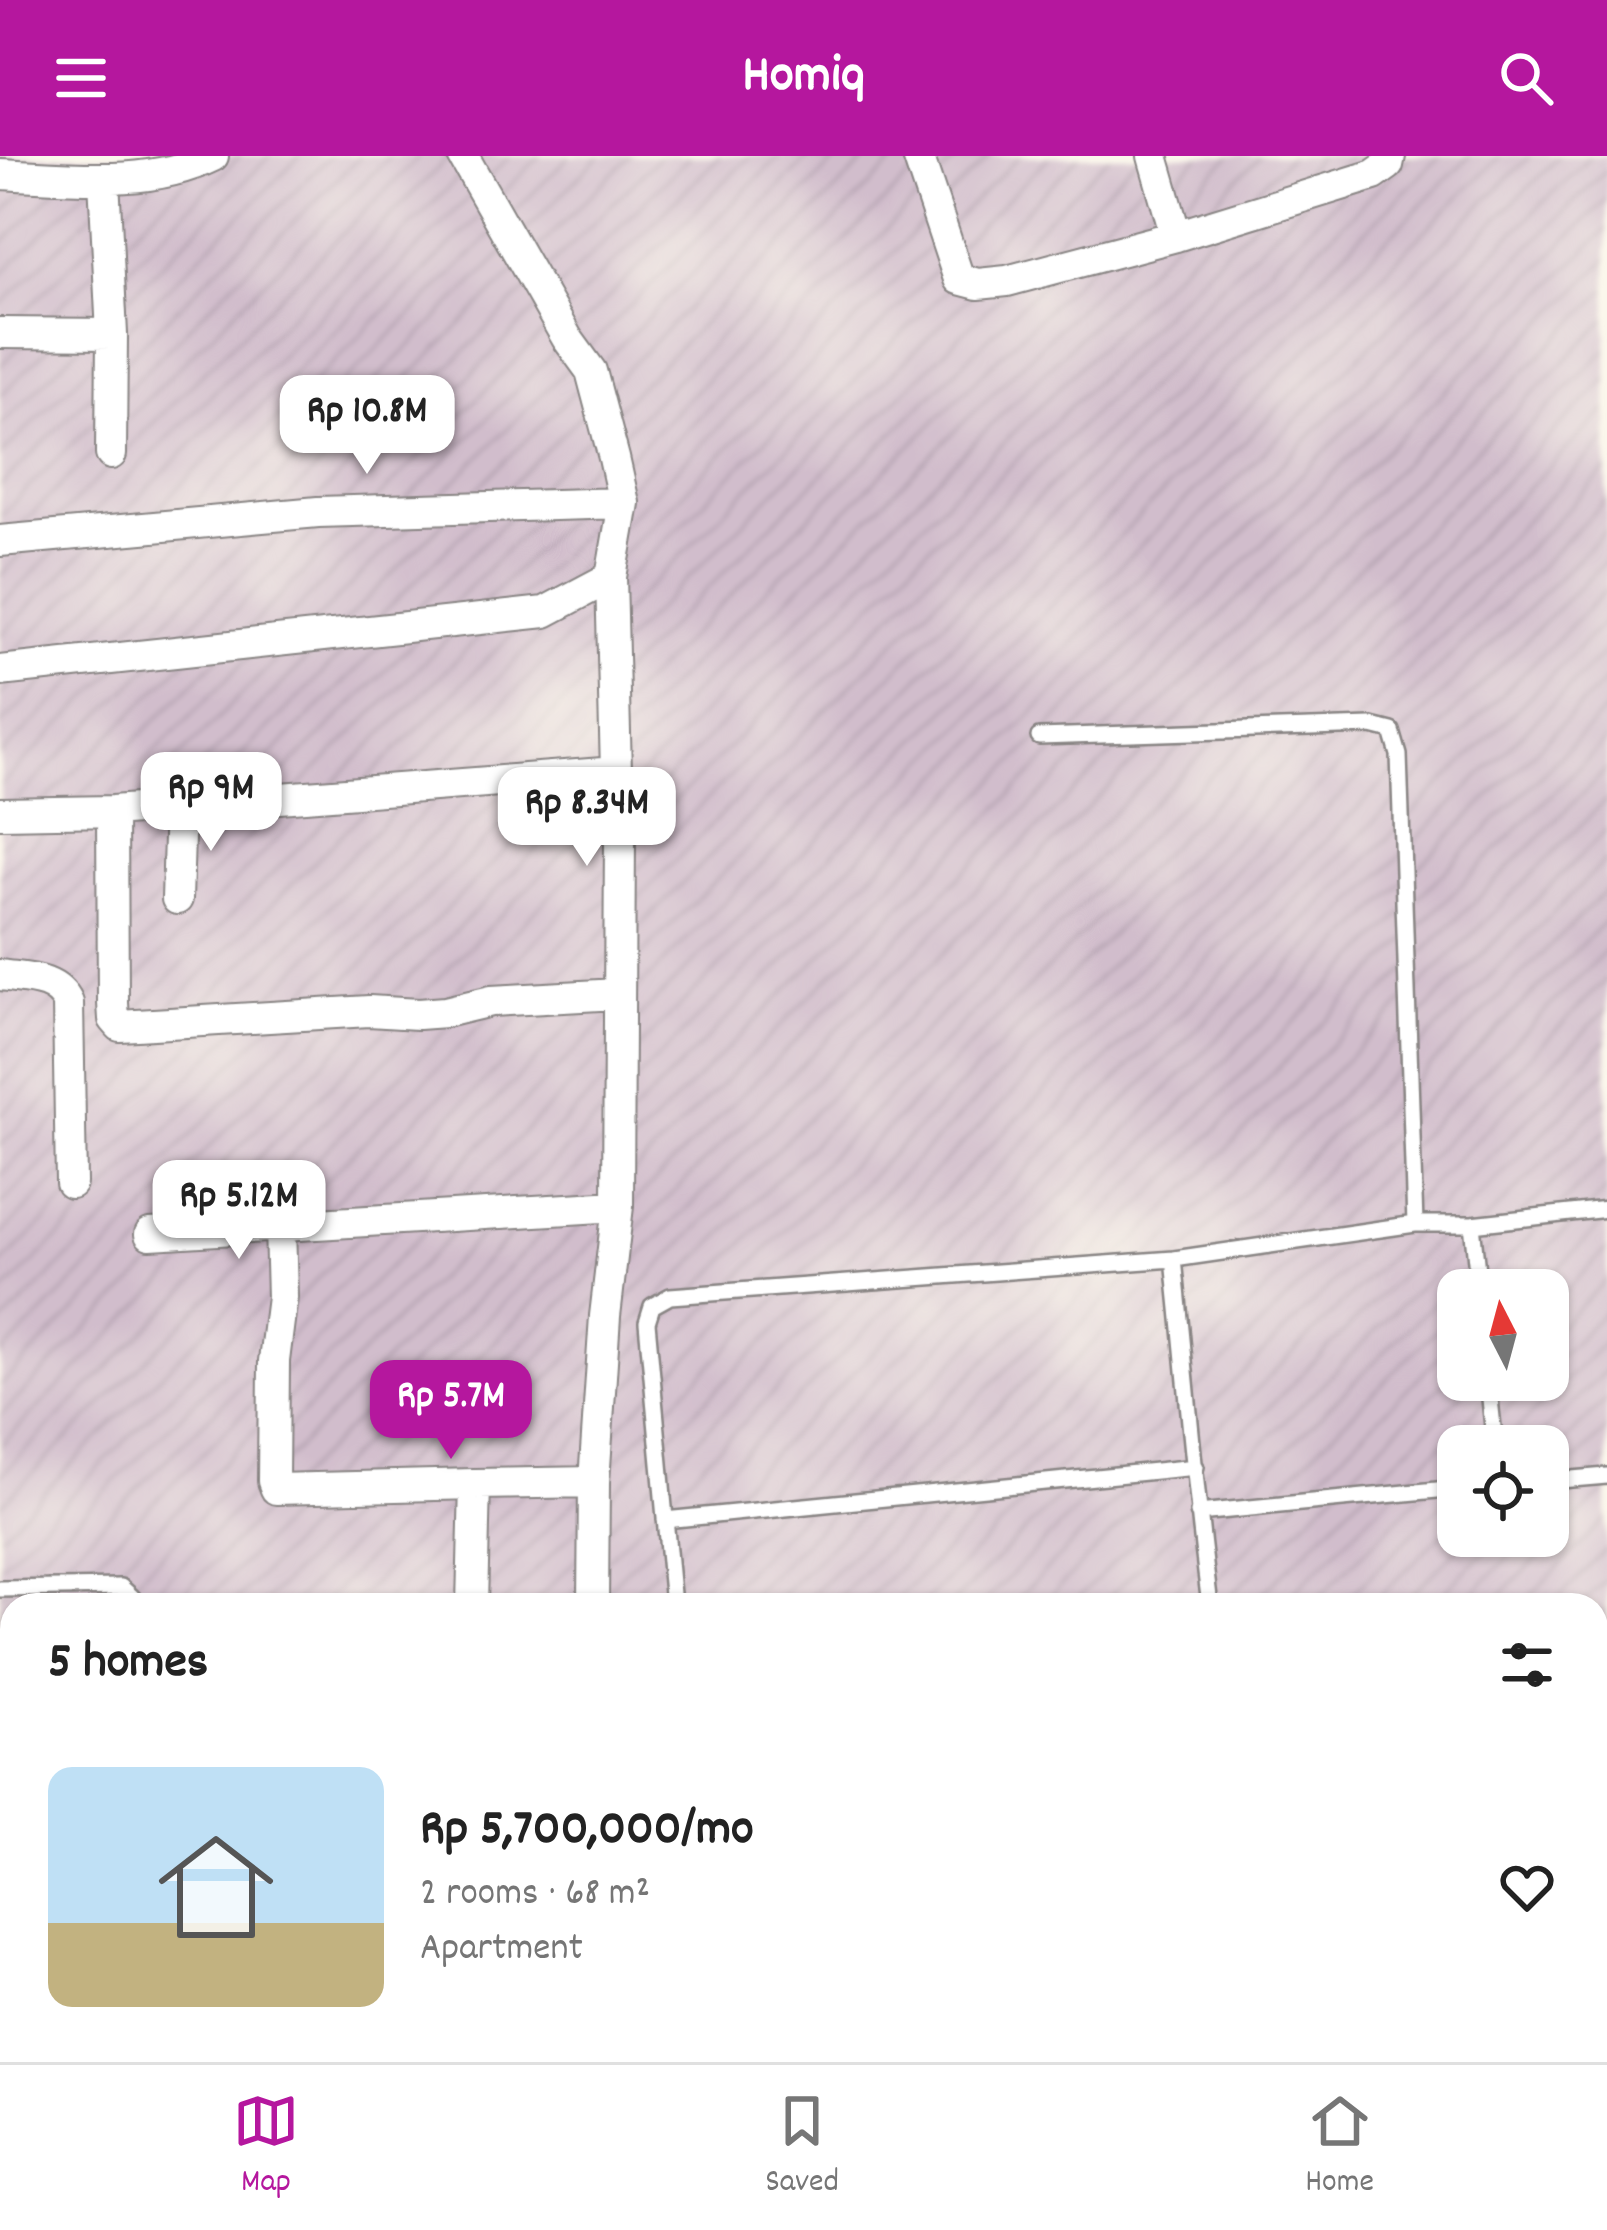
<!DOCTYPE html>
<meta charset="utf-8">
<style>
:root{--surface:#fff;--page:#f6f6f6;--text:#222;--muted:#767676;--line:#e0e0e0;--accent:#b5179e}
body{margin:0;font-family:Dekko,sans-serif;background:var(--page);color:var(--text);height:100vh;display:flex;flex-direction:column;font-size:45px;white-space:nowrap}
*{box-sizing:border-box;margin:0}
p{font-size:39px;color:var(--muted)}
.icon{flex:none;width:66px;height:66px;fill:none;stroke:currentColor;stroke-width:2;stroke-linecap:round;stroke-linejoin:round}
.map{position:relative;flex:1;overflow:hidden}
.details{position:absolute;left:0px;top:1437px;width:1608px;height:471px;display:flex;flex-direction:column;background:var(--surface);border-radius:36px 36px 0 0;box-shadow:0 3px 9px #0004}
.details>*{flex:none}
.needle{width:78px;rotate:354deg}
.fabs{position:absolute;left:1437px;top:1113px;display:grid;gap:24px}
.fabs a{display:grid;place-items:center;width:132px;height:132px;border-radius:24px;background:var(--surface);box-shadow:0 3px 9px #0004;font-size:60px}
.price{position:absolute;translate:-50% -102px;padding:0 27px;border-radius:24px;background:#fff;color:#222;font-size:39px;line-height:78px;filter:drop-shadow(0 3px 6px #0008)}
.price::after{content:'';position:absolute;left:50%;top:72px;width:36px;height:27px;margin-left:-18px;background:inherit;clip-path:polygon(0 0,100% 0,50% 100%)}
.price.active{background:var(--accent);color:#fff}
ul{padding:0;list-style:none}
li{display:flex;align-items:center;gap:36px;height:300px;padding:0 48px}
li+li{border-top:3px solid var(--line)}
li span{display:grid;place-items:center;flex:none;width:336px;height:240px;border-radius:24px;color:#555}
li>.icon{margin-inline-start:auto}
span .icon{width:144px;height:144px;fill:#fffc;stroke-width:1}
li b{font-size:51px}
h2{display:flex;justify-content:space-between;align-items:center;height:144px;padding:0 48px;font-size:51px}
header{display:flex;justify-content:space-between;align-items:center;height:156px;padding:0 48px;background:var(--accent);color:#fff;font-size:54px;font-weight:800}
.tab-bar{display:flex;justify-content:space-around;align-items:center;height:168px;border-top:3px solid var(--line);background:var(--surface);font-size:33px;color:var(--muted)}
.tab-bar a{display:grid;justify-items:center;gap:6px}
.tab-bar .active{color:var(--accent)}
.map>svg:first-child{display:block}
.industrial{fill:url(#industrial-furrows);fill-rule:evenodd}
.building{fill:url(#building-cross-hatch)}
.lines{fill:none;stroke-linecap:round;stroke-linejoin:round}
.service-casing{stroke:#898584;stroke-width:20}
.minor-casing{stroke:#898584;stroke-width:34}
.service{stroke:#fff;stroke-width:15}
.minor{stroke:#fff;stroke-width:30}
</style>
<header><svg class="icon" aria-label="menu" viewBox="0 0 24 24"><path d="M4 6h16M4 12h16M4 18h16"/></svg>Homiq<svg class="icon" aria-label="search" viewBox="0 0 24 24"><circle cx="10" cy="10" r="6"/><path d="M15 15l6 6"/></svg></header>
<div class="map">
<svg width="1607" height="1906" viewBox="0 0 1607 1906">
<defs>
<pattern id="industrial-furrows" width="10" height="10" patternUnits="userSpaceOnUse" patternTransform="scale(3)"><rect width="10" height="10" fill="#d1bdcc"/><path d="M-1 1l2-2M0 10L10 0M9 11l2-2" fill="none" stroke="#b3a2b0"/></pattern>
<pattern id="building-cross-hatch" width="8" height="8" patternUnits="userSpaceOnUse" patternTransform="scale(3)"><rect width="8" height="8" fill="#eca5a3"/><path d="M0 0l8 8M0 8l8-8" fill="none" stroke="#bf8686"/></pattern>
</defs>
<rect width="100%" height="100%" fill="#fbf7ec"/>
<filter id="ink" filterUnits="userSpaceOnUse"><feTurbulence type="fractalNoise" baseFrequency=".00833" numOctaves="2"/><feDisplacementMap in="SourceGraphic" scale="24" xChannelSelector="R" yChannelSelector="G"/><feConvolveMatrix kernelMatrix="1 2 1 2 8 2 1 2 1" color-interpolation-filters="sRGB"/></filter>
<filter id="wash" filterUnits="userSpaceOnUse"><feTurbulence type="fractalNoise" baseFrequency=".004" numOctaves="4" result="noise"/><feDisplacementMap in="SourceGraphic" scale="48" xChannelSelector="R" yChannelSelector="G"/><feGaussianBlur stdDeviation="2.7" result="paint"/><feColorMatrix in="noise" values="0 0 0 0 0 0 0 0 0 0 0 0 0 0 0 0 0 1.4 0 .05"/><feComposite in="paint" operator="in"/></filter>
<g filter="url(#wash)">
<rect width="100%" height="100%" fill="#f0e8ce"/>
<path class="industrial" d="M0 0H1607V1906H0ZM1458 1134H1548V1224H1458ZM1458 1290H1548V1380H1458ZM12 1449H1596V1896H12Z"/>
<g id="blocks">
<path class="building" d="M683 1896H711L712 1906H684Z
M718 1896H758L759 1906H719Z
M791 1896H837V1906H791Z
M907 1896H946L947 1906H908Z
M1170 1896H1217L1218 1906H1146L1145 1899Z"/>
</g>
</g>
<g filter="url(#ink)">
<use href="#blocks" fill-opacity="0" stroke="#898584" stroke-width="3"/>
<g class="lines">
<g class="service-casing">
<path id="service" d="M1415 1068H1472L1607 1053
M1472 1068 1479 1134
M1174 1103C1186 1218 1195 1334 1210 1449
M1488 1224 1495 1290
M1548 1325 1607 1320
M1198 1357 1458 1332
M665 1364 1196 1311
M0 1433 121 1431 132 1441 134 1449
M673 1449 647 1166 652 1150 670 1140 1174 1103 1415 1068 1399 599 1392 575 1372 570 1039 581
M1596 1545 1607 1544
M135 1896V1906"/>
</g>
<g class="minor-casing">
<path id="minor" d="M463 0 567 182 591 215 614 302 624 347 611 421 616 616 620 676 618 1050 605 1160 594 1326 593 1449
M918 0 959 123 978 128 1007 125 1176 80 1374 19 1388 9 1390 0
M1153 0 1176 80
M0 18C70 21 148 32 213 0
M104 23 112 178 111 298
M0 177 112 178
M0 385 318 356 624 347
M0 515 545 456 611 421
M112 655 113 847 114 863 120 870 369 855 418 858 445 856 491 845 618 838
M0 657 112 655 616 616
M177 743 180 650
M0 819C26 823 56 821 68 847L71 1027
M280 1070 282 1141 274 1205 273 1325 276 1333 475 1328
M150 1078 618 1050
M472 1449 475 1328 594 1326
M596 1896 597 1906
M773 1896 774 1906
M1235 1896 1236 1906"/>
</g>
<use href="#service" class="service"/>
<use href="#minor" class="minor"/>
</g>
</g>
</svg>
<div class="fabs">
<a><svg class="needle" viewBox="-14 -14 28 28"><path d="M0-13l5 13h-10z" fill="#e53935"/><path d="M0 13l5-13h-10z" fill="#767676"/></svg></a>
<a><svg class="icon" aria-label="locate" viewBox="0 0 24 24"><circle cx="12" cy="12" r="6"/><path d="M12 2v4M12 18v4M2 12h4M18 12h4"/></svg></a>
</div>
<b class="price" style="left:367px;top:321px">Rp 10.8M</b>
<b class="price" style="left:211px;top:698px">Rp 9M</b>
<b class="price" style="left:587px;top:713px">Rp 8.34M</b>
<b class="price" style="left:239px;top:1106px">Rp 5.12M</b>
<b class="price active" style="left:451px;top:1306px">Rp 5.7M</b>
<section class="details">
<h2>5 homes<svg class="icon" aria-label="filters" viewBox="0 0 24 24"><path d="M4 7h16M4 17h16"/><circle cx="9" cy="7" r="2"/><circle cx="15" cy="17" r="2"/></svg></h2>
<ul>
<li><span style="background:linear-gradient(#bfe0f5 65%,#c2b280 0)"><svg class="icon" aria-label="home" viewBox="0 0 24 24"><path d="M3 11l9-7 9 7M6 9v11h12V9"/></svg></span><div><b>Rp 5,700,000/mo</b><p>2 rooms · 68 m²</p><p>Apartment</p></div><svg class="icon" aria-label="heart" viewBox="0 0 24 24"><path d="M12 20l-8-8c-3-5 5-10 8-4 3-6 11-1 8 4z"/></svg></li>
</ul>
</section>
</div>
<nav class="tab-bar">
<a class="active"><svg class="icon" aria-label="map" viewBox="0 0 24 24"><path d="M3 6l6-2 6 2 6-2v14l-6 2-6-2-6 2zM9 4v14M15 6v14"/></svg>Map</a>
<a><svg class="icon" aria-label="saved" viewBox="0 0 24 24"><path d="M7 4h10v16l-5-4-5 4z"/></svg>Saved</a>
<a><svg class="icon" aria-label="home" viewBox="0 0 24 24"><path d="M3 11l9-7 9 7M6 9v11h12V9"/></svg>Home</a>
</nav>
